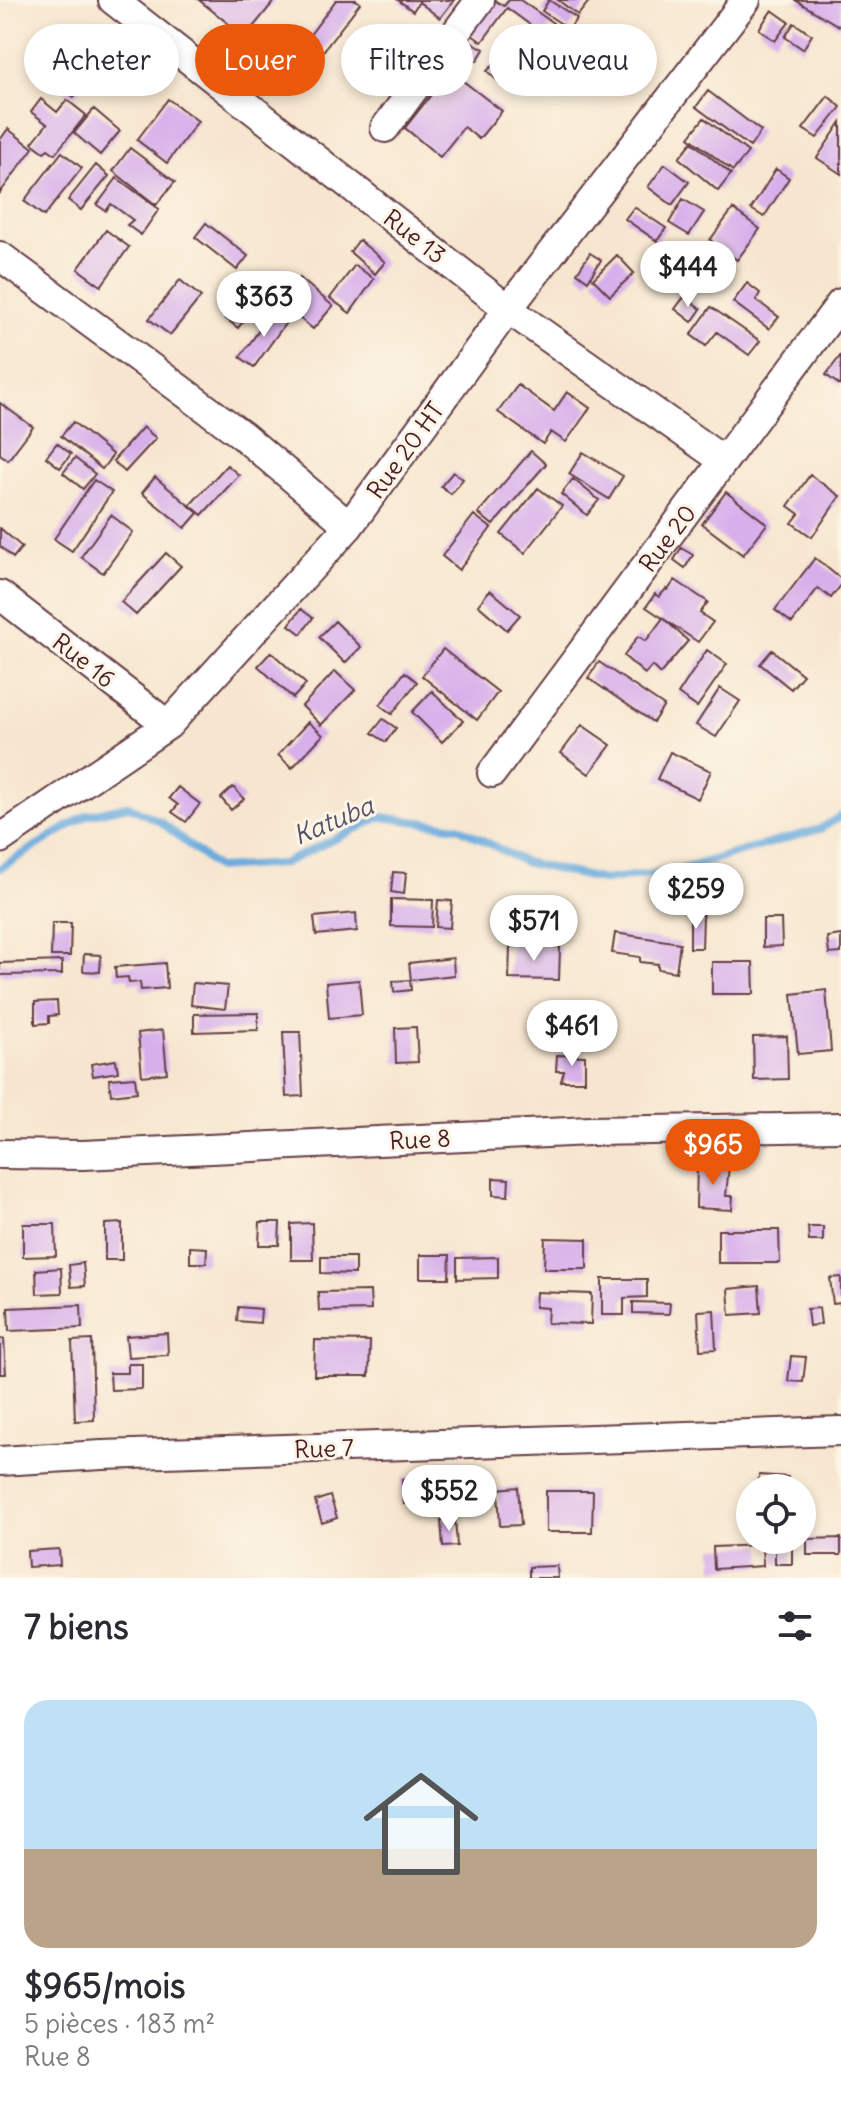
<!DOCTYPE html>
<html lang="fr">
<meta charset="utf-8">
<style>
:root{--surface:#fff;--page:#f2f2f3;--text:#2b2b33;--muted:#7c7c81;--line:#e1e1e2;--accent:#ea580c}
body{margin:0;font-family:Delius,sans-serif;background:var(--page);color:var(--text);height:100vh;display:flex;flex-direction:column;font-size:30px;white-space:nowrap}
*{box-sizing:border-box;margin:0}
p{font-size:26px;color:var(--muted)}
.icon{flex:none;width:44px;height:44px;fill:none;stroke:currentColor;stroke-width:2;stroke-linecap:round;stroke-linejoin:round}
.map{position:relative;height:1578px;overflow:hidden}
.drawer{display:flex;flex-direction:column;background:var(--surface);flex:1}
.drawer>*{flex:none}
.guide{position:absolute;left:24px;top:24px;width:794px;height:72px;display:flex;gap:16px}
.controls{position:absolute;left:736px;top:1474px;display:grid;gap:16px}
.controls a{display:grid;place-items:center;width:80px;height:80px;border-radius:50%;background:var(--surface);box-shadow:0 4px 12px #0003;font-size:40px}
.price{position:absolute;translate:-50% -68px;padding:0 18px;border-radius:28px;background:#fff;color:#222;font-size:26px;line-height:52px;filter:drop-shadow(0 2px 4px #0008)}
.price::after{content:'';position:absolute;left:50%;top:48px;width:24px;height:18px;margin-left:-12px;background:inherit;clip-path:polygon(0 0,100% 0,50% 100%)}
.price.current{background:var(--accent);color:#fff}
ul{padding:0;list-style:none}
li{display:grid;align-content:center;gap:16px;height:424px;padding:0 24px}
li+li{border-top:2px solid var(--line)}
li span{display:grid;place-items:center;height:248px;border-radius:24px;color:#555}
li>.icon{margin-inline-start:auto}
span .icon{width:144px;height:144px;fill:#fffc;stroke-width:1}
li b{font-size:34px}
h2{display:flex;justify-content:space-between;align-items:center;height:96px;padding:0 24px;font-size:34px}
.tag{padding:0 28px;border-radius:36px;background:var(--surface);box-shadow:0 4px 12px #0003;font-size:28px;line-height:72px}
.tag.current{background:var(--accent);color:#fff}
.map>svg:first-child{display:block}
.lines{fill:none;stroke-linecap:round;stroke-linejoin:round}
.stream{stroke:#6babde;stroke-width:8}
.building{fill:#d7afeb}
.street-casing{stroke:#643d44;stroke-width:32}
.street{stroke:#fff;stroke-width:28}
.labels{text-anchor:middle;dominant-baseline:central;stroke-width:6;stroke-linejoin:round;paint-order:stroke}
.street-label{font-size:24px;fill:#4a1f2b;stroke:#fcf5e5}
.water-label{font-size:26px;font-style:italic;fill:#56506a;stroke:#fcf5e5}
</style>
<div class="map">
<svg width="841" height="1578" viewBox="0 0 841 1578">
<rect width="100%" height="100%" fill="#fcf5e5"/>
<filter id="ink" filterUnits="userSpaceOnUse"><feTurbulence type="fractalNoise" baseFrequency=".0125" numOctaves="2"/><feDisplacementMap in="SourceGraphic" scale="16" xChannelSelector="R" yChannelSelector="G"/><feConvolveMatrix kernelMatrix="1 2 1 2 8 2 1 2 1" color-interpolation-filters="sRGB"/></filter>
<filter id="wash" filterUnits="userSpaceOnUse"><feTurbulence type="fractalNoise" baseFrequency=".006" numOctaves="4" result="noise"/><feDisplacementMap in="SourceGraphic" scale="32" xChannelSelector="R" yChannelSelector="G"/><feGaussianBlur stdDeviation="1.8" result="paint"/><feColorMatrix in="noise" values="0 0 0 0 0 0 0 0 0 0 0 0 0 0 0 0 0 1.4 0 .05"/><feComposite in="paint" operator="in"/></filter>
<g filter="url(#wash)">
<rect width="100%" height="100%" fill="#f7e6cf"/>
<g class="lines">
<path class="stream" d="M0 868 87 815 128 806 161 822 217 868 282 864 381 817 458 827 524 862 603 880 674 871 820 829 841 816"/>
</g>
<g id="blocks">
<path class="building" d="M199 0H275L245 37Z
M336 0H356L360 3 308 71 292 59Z
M398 0H454L440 18 419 2 413 11Z
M488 0H494L504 6 509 0H520L553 23 544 35 507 8 482 42 466 31Z
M549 0 577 18 569 29 542 11Z
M558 0H590L578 15Z
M795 0H841V22L839 26Z
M772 10 789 22 775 41 759 29Z
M794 23 812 35 803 49 785 37Z
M73 32 104 54 74 97 43 75Z
M468 40 484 49 477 61 461 51Z
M509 49 521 60 499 82 487 71Z
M450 71 502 111 479 139 464 127 440 157 405 128Z
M708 91 761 131 750 147 696 107Z
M828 96 841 107 817 138 803 129Z
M41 99 57 112 67 100 86 115 55 154 48 149 44 152 32 143 47 124 31 112Z
M168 99 198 121 167 163 137 140Z
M94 109 120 131 100 155 74 133Z
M704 118 748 152 733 171 689 137Z
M841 122V174L817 158Z
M8 129 33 148 0 193V140Z
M692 142 731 174 718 191 679 158Z
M130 148 175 182 156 205 113 171Z
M62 152 82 168 44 216 24 201Z
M665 164 689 182 672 205 648 187Z
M96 165 109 176 81 210 68 200Z
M776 169 789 178 764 217 751 209Z
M117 178 159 209 141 235 127 225 133 220 111 204 106 211 97 205Z
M683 199 704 212 689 235 669 223Z
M634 207 666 228 657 241 625 219Z
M733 209 760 229 737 260 710 240Z
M206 223 248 256 237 270 195 237Z
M106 230 129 247 101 286 78 269Z
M359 240 385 262 375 274 350 252Z
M590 253 601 260 588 281 577 273Z
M617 255 634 273 610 296 593 279Z
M355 265 374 279 350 313 330 298Z
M300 278 333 306 313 329 280 302Z
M180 280 201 297 170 335 149 319Z
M254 282 266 292 238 328 225 318Z
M747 283 760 293 756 300 779 317 769 329 733 302Z
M684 297 701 309 692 322 675 309Z
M711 307 760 341 749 355 717 332 706 346 691 335Z
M273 311 287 321 254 367 240 357Z
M841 355V386L826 375Z
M518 385 554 411 567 392 590 408 566 442 551 432 543 444 498 412Z
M0 403 33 427 8 460 0 454Z
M73 422 113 455 102 469 61 436Z
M143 427 156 438 125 472 113 461Z
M57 443 71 454 60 468 46 457Z
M531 451 546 464 493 525 478 513Z
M583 452 623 476 609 499 569 474Z
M75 458 95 474 83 489 63 473Z
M227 465 239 475 202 515 190 505Z
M453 472 463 479 451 494 441 486Z
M810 475 840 496 812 537 792 523 799 514 788 506Z
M155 477 198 513 185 528 142 493Z
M573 479 599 500 587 515 561 494Z
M94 480 112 492 72 551 54 539Z
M538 488 562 506 525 553 501 534Z
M726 492 767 524 743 555 702 524Z
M111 515 133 532 103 573 81 557Z
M474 515 491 528 459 570 442 556Z
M0 528 22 547 13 558 0 546Z
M681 548 693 555 685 568 674 560Z
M166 553 181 566 136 615 121 602Z
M815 558 841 579V585L831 598 818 588 792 623 775 610Z
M675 580 708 602 700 613 713 622 698 642 646 607 655 594 659 597 666 589 668 590Z
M490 590 520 615 507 630 478 605Z
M301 609 313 618 301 634 289 625Z
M663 618 688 641 660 674 652 666 645 674 624 656 638 636 646 641Z
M335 621 361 647 345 663 319 637Z
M443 649 498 692 477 720 422 676Z
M707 650 727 664 697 707 678 694Z
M772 650 803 675 791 689 760 664Z
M271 652 306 684 293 698 258 666Z
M599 662 664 706 653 722 588 678Z
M335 671 355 690 321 725 302 706Z
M405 672 417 682 392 714 380 705Z
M720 688 740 701 716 737 696 725Z
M432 691 463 721 442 742 412 712Z
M383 719 396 728 386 742 372 733Z
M308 722 323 735 292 768 278 755Z
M582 725 611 745 589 774 561 753Z
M670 752 711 771 698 799 657 779Z
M178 787 200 804 186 822 172 812 178 805 169 798Z
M233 787 244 799 231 810 221 798Z
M393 872 406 873 404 894 391 892Z
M391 899 433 900 432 927 391 926Z
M438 900 452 901 450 928 436 927Z
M356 913 357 931 316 935 314 917Z
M690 915H703L702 948H690Z
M763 919H781L782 946 763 947Z
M52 923H71L70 956H51Z
M615 933 680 943 676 972 658 969V964L640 962V957L612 953Z
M841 935V953L829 954 827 937Z
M510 946 560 947 559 980 509 979Z
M84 954 101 955 100 972 83 971Z
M453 958 454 975 411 980 409 963Z
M62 961V974L0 975V963Z
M712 962H753L754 994H712Z
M165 963 167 988 141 990 140 982 129 983 128 977 116 978 115 967Z
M359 980 362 1015 329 1018 326 983Z
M410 980 411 990 394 992 393 981Z
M193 983 228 986 225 1009 191 1005Z
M826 990 831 1051 798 1054 792 994Z
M57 1001 58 1015 49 1016V1023L35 1024V1002Z
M258 1013V1030L194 1032V1014Z
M582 1013 584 1039 565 1041 563 1015Z
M416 1027 418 1062 396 1063 395 1028Z
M163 1030 167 1073 142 1076 138 1033Z
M283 1032H300L303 1096 286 1097Z
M787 1036 788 1079 754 1080 753 1037Z
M557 1055 585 1056V1081H561L564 1071H556Z
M116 1060 118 1072 93 1076 91 1064Z
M135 1077 137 1092 111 1095 109 1079Z
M697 1163 729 1165 726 1196H733L732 1210 696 1208Z
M493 1178 509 1179 508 1196 493 1195Z
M260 1222H280L279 1245H259Z
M122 1223V1260H105V1224Z
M312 1223 313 1260H291V1224Z
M23 1224H55L56 1256 23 1257Z
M808 1227H823V1241H809Z
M718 1230H779L780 1263H718Z
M545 1238 587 1239V1269H544Z
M190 1247 207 1248 206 1263H190Z
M420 1255H450L449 1278H420Z
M321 1257H355V1274L321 1273Z
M498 1257V1278L457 1279V1258Z
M83 1263 85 1286 71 1287 69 1265Z
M61 1268 62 1293 37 1294 36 1270Z
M841 1277V1303L833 1304 830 1278Z
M602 1279H647V1297L624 1298V1315H602Z
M759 1286 761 1313 730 1315 728 1289Z
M370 1291 371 1310 319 1311 318 1292Z
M536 1292 592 1294 591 1324 547 1323 548 1308 535 1307Z
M633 1302 670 1303 669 1314 633 1313Z
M81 1305 82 1328 9 1331 8 1308Z
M238 1307 261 1309 260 1323 237 1321Z
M819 1308 821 1324 809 1326 807 1309Z
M714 1310 716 1349 700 1350 698 1311Z
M167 1333 168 1355 128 1357 126 1336Z
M0 1339H4L6 1374H0Z
M92 1340 94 1420 75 1421 72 1341Z
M315 1340 370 1341 369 1376H314Z
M791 1356 806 1357 803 1382 788 1381Z
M128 1364H142V1389L111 1390 110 1373H128Z
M759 1475 788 1477V1488H758Z
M417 1478 418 1503 404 1504 402 1479Z
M518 1487 521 1525 500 1526 498 1489Z
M546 1491H593L592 1532H546Z
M330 1496 337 1518 322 1523 315 1501Z
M443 1500H463V1514L443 1515Z
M455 1518 457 1546 443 1547 441 1520Z
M841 1538V1555H807V1539Z
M762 1545 763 1566 714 1569 713 1547Z
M792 1546V1564H775V1547Z
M59 1549 60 1565 28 1567 27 1551Z
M557 1566 558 1578H529V1567Z"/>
</g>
</g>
<g filter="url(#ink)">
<use href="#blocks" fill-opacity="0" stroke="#643d44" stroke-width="2"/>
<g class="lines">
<g class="street-casing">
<path id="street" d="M113 0 508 309 724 461
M385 128 480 0
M0 256 242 435 349 526
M0 595 168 725
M492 773 841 303
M0 839 168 725 349 526 508 309 746 0
M0 1154 83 1155 590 1131 841 1127
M0 1461 102 1455 841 1431"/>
</g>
<use href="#street" class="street"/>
</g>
</g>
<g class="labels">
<g class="street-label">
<text transform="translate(415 236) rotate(38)">Rue 13</text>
<text transform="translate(405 450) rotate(-54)">Rue 20 HT</text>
<text transform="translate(667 538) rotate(-53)">Rue 20</text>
<text transform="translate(84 660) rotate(38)">Rue 16</text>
<text transform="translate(420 1139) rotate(-3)">Rue 8</text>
<text transform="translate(324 1448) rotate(-2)">Rue 7</text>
</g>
<g class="water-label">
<text transform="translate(333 820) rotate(-23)">Katuba</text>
</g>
</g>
</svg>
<div class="controls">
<a><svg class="icon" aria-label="locate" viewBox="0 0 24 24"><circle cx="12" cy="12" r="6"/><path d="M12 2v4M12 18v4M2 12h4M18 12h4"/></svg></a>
</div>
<b class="price" style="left:688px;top:309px">$444</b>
<b class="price" style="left:264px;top:339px">$363</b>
<b class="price" style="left:696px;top:931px">$259</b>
<b class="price" style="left:534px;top:963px">$571</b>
<b class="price" style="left:572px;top:1068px">$461</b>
<b class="price current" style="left:713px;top:1187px">$965</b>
<b class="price" style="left:449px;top:1533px">$552</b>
<div class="guide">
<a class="tag">Acheter</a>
<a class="tag current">Louer</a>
<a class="tag">Filtres</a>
<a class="tag">Nouveau</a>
</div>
</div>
<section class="drawer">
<h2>7 biens<svg class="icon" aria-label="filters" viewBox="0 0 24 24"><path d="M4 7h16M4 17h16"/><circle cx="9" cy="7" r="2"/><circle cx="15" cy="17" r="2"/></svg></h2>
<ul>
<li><span style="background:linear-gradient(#bfe0f5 60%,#b9a48a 0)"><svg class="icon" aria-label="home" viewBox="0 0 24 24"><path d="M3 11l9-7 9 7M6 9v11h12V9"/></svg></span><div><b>$965/mois</b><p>5 pièces · 183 m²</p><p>Rue 8</p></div></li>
</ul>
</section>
